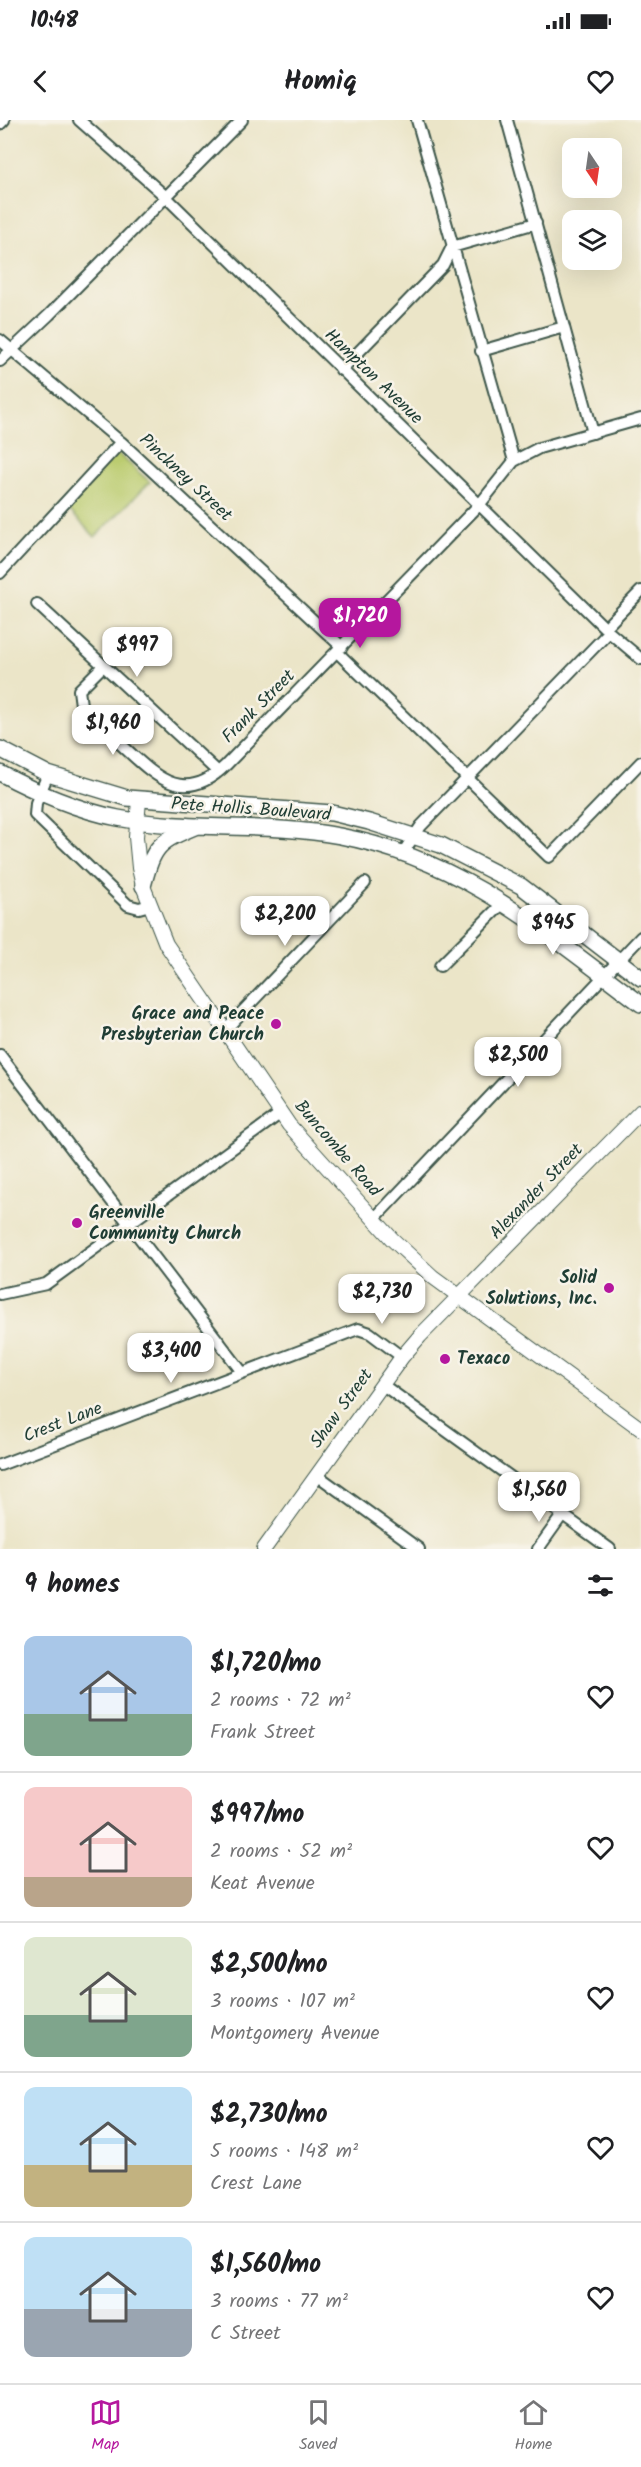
<!DOCTYPE html>
<meta charset="utf-8">
<style>
:root{--surface:#fff;--page:#f2f2f2;--text:#202124;--muted:#757577;--line:#e0e0e0;--accent:#b5179e}
body{margin:0;font-family:Kalam,sans-serif;background:var(--page);color:var(--text);height:100vh;display:flex;flex-direction:column;font-size:22px;white-space:nowrap}
*{box-sizing:border-box;margin:0}
p{font-size:20px;color:var(--muted)}
.icon{flex:none;width:33px;height:33px;fill:none;stroke:currentColor;stroke-width:2;stroke-linecap:round;stroke-linejoin:round}
.map{position:relative;height:1429px;overflow:hidden}
.details{display:flex;flex-direction:column;background:var(--surface);flex:1}
.details>*{flex:none}
.needle{width:39px;rotate:167deg}
.controls{position:absolute;left:562px;top:18px;display:grid;gap:12px}
.controls a{display:grid;place-items:center;width:60px;height:60px;border-radius:12px;background:var(--surface);box-shadow:0 6px 24px #0002;font-size:30px}
.price{position:absolute;translate:-50% -51px;padding:0 14px;border-radius:12px;background:#fff;color:#222;font-size:20px;line-height:39px;filter:drop-shadow(0 2px 3px #0008)}
.price::after{content:'';position:absolute;left:50%;top:36px;width:18px;height:14px;margin-left:-9px;background:inherit;clip-path:polygon(0 0,100% 0,50% 100%)}
.price.selected{background:var(--accent);color:#fff}
ul{padding:0;list-style:none}
li{display:flex;align-items:center;gap:18px;height:150px;padding:0 24px}
li+li{border-top:2px solid var(--line)}
li span{display:grid;place-items:center;flex:none;width:168px;height:120px;border-radius:12px;color:#555}
li>.icon{margin-inline-start:auto}
span .icon{width:72px;height:72px;fill:#fffc;stroke-width:1}
li b{font-size:26px}
h2{display:flex;justify-content:space-between;align-items:center;height:72px;padding:0 24px;font-size:26px}
.status{display:flex;justify-content:space-between;align-items:center;height:42px;padding:0 30px;background:var(--surface);direction:ltr}
.status svg{height:16px;fill:currentColor}
header{display:flex;justify-content:space-between;align-items:center;height:78px;padding:0 24px;background:var(--surface);font-size:27px;font-weight:700}
.tabs{display:flex;justify-content:space-around;align-items:center;height:84px;border-top:2px solid var(--line);background:var(--surface);font-size:16px;color:var(--muted)}
.tabs a{display:grid;justify-items:center;gap:3px}
.tabs .selected{color:var(--accent)}
.map>svg:first-child{display:block}
.green{fill:#bbcc6f;stroke:#6d8452;stroke-width:1.5}
.lines{fill:none;stroke-linecap:round;stroke-linejoin:round}
.minor-casing{stroke:#3e564a;stroke-width:14}
.tertiary-casing{stroke:#3e564a;stroke-width:16}
.secondary-casing{stroke:#3e564a;stroke-width:18}
.minor{stroke:#fff;stroke-width:10}
.tertiary{stroke:#fff;stroke-width:14}
.secondary{stroke:#fff;stroke-width:15}
.poi-dot{fill:#b5179e;stroke:#f7f3e8;stroke-width:2}
.labels{text-anchor:middle;dominant-baseline:central;stroke-width:5;stroke-linejoin:round;paint-order:stroke}
.street-label{font-size:18px;fill:#1f3d34;stroke:#f7f3e8}
.poi-label{font-size:18px;font-weight:bold;fill:#1f3d34;stroke:#f7f3e8;text-anchor:end}
</style>
<div class="status"><b>10:48</b><svg viewBox="0 0 49 12"><path d="M0 12V9h3v3zM5 12V6h3v6zM10 12V3h3v9zM15 12V0h3v12zM26 1h20v11H26zM47 4h2v5h-2z"/></svg></div>
<header><svg class="icon" aria-label="back" viewBox="0 0 24 24"><path d="M15 5l-7 7 7 7"/></svg>Homiq<svg class="icon" aria-label="heart" viewBox="0 0 24 24"><path d="M12 20l-8-8c-3-5 5-10 8-4 3-6 11-1 8 4z"/></svg></header>
<div class="map">
<svg width="641" height="1429" viewBox="0 0 641 1429">
<rect width="100%" height="100%" fill="#f7f3e8"/>
<filter id="ink" filterUnits="userSpaceOnUse"><feTurbulence type="fractalNoise" baseFrequency=".0167" numOctaves="2"/><feDisplacementMap in="SourceGraphic" scale="12" xChannelSelector="R" yChannelSelector="G"/><feConvolveMatrix kernelMatrix="1 2 1 2 8 2 1 2 1" color-interpolation-filters="sRGB"/></filter>
<filter id="wash" filterUnits="userSpaceOnUse"><feTurbulence type="fractalNoise" baseFrequency=".008" numOctaves="4" result="noise"/><feDisplacementMap in="SourceGraphic" scale="24" xChannelSelector="R" yChannelSelector="G"/><feGaussianBlur stdDeviation="1.35" result="paint"/><feColorMatrix in="noise" values="0 0 0 0 0 0 0 0 0 0 0 0 0 0 0 0 0 1.4 0 .05"/><feComposite in="paint" operator="in"/></filter>
<g filter="url(#wash)">
<rect width="100%" height="100%" fill="#ebe5c8"/>
<path class="green" d="M116 332 150 362 95 417 65 386Z"/>
</g>
<g filter="url(#ink)">
<g class="lines">
<g class="minor-casing">
<path id="minor" d="M79 0 165 76 609 512 641 539
M417 0 514 341
M507 0 593 313
M0 4 4 0
M0 220 121 322 342 527
M481 231 564 207
M0 241 49 195 242 0
M341 250 443 145 452 127 536 103
M0 453 121 322
M37 484 218 652
M605 508 641 471
M337 532 549 737 641 642
M103 546 79 570 81 585 86 592C100 605 113 617 127 630 159 660 186 684 226 645L480 384 514 341 539 328 641 299
M48 654 36 683 35 695 128 785 139 788 150 785
M402 734 421 706 609 512
M440 846 504 782
M225 910 365 763
M0 935 242 1252
M374 1099 641 817
M0 1174 46 1164 281 993
M383 1265 610 1429
M0 1345 358 1209 370 1213 402 1237
M317 1355 419 1429
M538 1429 563 1394"/>
</g>
<g class="tertiary-casing">
<path id="tertiary" d="M139 680 136 717 139 748 143 766 166 824 289 1005 392 1119 433 1157 641 1309
M264 1429 402 1237 420 1216 641 991"/>
</g>
<g class="secondary-casing">
<path id="secondary" d="M0 629 48 654 127 678 332 693 369 702 441 725 521 766 641 858
M0 653C35 672 80 691 118 698 191 712 267 702 340 716 462 739 545 812 641 884
M143 766C154 725 158 722 197 706"/>
</g>
<use href="#minor" class="minor"/>
<use href="#tertiary" class="tertiary"/>
<use href="#secondary" class="secondary"/>
</g>
</g>
<g class="poi-dot">
<circle cx="276" cy="904" r="6"/>
<circle cx="77" cy="1103" r="6"/>
<circle cx="609" cy="1168" r="6"/>
<circle cx="445" cy="1239" r="6"/>
</g>
<g class="labels">
<g class="street-label">
<text transform="translate(373 257) rotate(44)">Hampton Avenue</text>
<text transform="translate(185 358) rotate(43)">Pinckney Street</text>
<text transform="translate(259 587) rotate(-45)">Frank Street</text>
<text transform="translate(251 690) rotate(4)">Pete Hollis Boulevard</text>
<text transform="translate(337 1029) rotate(49)">Buncombe Road</text>
<text transform="translate(537 1072) rotate(-46)">Alexander Street</text>
<text transform="translate(342 1289) rotate(-54)">Shaw Street</text>
<text transform="translate(63 1303) rotate(-21)">Crest Lane</text>
</g>
<g class="poi-label">
<text x="264" y="894">Grace and Peace<tspan x="264" dy="21">Presbyterian Church</tspan></text>
<text x="89" y="1093" text-anchor="start">Greenville<tspan x="89" dy="21">Community Church</tspan></text>
<text x="597" y="1158">Solid<tspan x="597" dy="21">Solutions, Inc.</tspan></text>
<text x="457" y="1239" text-anchor="start">Texaco</text>
</g>
</g>
</svg>
<div class="controls">
<a><svg class="needle" viewBox="-14 -14 28 28"><path d="M0-13l5 13h-10z" fill="#e53935"/><path d="M0 13l5-13h-10z" fill="#757577"/></svg></a>
<a><svg class="icon" aria-label="layers" viewBox="0 0 24 24"><path d="M12 4l9 5-9 5-9-5zM3 14l9 5 9-5"/></svg></a>
</div>
<b class="price selected" style="left:360px;top:529px">$1,720</b>
<b class="price" style="left:137px;top:558px">$997</b>
<b class="price" style="left:113px;top:636px">$1,960</b>
<b class="price" style="left:285px;top:827px">$2,200</b>
<b class="price" style="left:553px;top:836px">$945</b>
<b class="price" style="left:518px;top:968px">$2,500</b>
<b class="price" style="left:382px;top:1205px">$2,730</b>
<b class="price" style="left:171px;top:1264px">$3,400</b>
<b class="price" style="left:539px;top:1403px">$1,560</b>
</div>
<section class="details">
<h2>9 homes<svg class="icon" aria-label="filters" viewBox="0 0 24 24"><path d="M4 7h16M4 17h16"/><circle cx="9" cy="7" r="2"/><circle cx="15" cy="17" r="2"/></svg></h2>
<ul>
<li><span style="background:linear-gradient(#a9c7e8 65%,#7fa58c 0)"><svg class="icon" aria-label="home" viewBox="0 0 24 24"><path d="M3 11l9-7 9 7M6 9v11h12V9"/></svg></span><div><b>$1,720/mo</b><p>2 rooms · 72 m²</p><p>Frank Street</p></div><svg class="icon" aria-label="heart" viewBox="0 0 24 24"><path d="M12 20l-8-8c-3-5 5-10 8-4 3-6 11-1 8 4z"/></svg></li>
<li><span style="background:linear-gradient(#f6c9c9 75%,#b9a48a 0)"><svg class="icon" aria-label="home" viewBox="0 0 24 24"><path d="M3 11l9-7 9 7M6 9v11h12V9"/></svg></span><div><b>$997/mo</b><p>2 rooms · 52 m²</p><p>Keat Avenue</p></div><svg class="icon" aria-label="heart" viewBox="0 0 24 24"><path d="M12 20l-8-8c-3-5 5-10 8-4 3-6 11-1 8 4z"/></svg></li>
<li><span style="background:linear-gradient(#dfe7d0 65%,#7fa58c 0)"><svg class="icon" aria-label="home" viewBox="0 0 24 24"><path d="M3 11l9-7 9 7M6 9v11h12V9"/></svg></span><div><b>$2,500/mo</b><p>3 rooms · 107 m²</p><p>Montgomery Avenue</p></div><svg class="icon" aria-label="heart" viewBox="0 0 24 24"><path d="M12 20l-8-8c-3-5 5-10 8-4 3-6 11-1 8 4z"/></svg></li>
<li><span style="background:linear-gradient(#bfe0f5 65%,#c2b280 0)"><svg class="icon" aria-label="home" viewBox="0 0 24 24"><path d="M3 11l9-7 9 7M6 9v11h12V9"/></svg></span><div><b>$2,730/mo</b><p>5 rooms · 148 m²</p><p>Crest Lane</p></div><svg class="icon" aria-label="heart" viewBox="0 0 24 24"><path d="M12 20l-8-8c-3-5 5-10 8-4 3-6 11-1 8 4z"/></svg></li>
<li><span style="background:linear-gradient(#bfe0f5 60%,#9aa5b1 0)"><svg class="icon" aria-label="home" viewBox="0 0 24 24"><path d="M3 11l9-7 9 7M6 9v11h12V9"/></svg></span><div><b>$1,560/mo</b><p>3 rooms · 77 m²</p><p>C Street</p></div><svg class="icon" aria-label="heart" viewBox="0 0 24 24"><path d="M12 20l-8-8c-3-5 5-10 8-4 3-6 11-1 8 4z"/></svg></li>
</ul>
</section>
<nav class="tabs">
<a class="selected"><svg class="icon" aria-label="map" viewBox="0 0 24 24"><path d="M3 6l6-2 6 2 6-2v14l-6 2-6-2-6 2zM9 4v14M15 6v14"/></svg>Map</a>
<a><svg class="icon" aria-label="saved" viewBox="0 0 24 24"><path d="M7 4h10v16l-5-4-5 4z"/></svg>Saved</a>
<a><svg class="icon" aria-label="home" viewBox="0 0 24 24"><path d="M3 11l9-7 9 7M6 9v11h12V9"/></svg>Home</a>
</nav>
